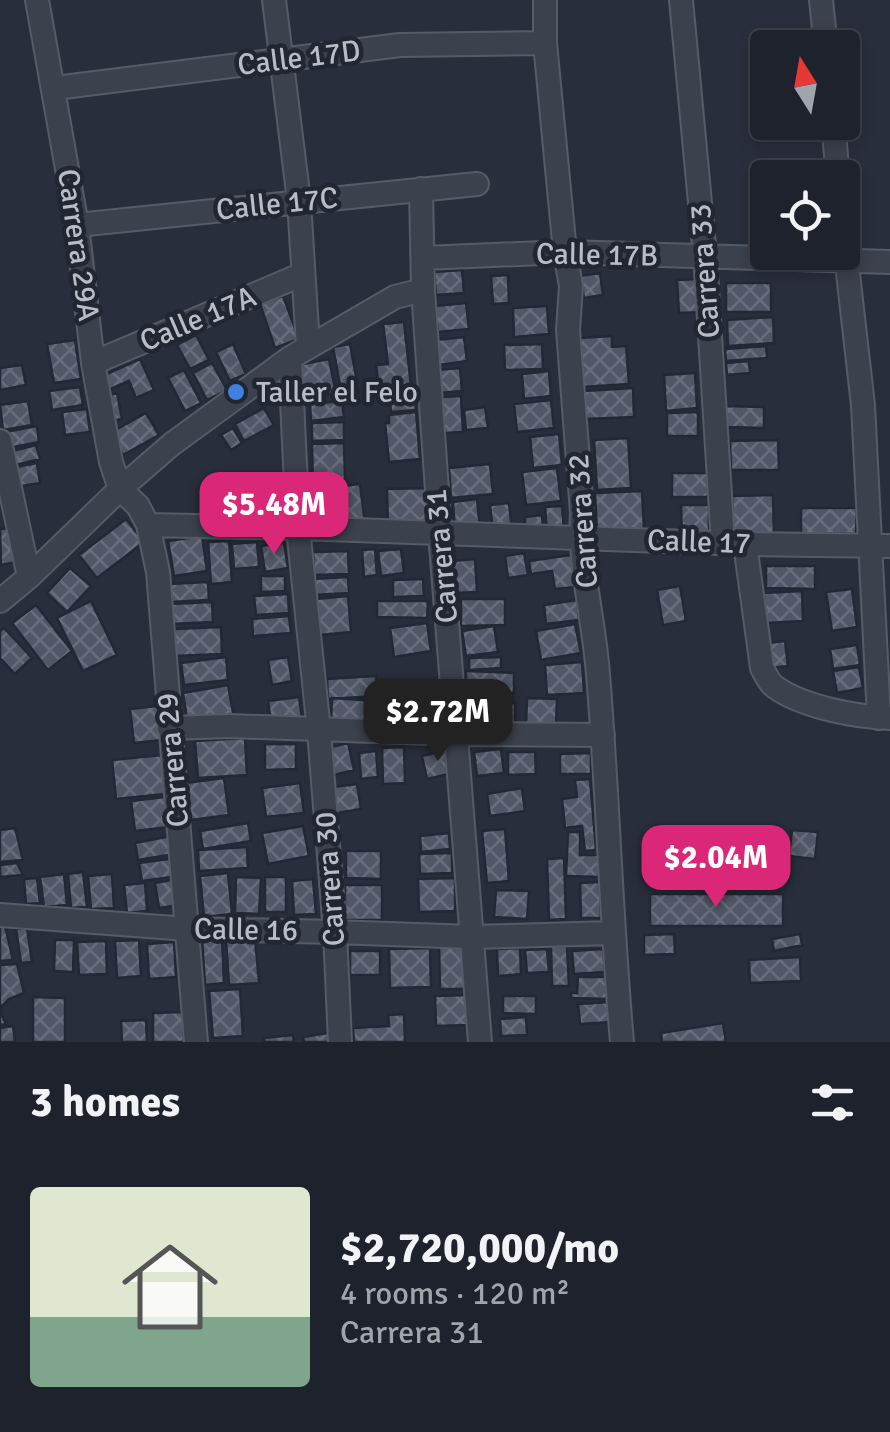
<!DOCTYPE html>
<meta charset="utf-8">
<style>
:root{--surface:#1e222d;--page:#262a35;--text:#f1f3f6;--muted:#a1a4aa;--line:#3c3f49;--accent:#db2777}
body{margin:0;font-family:Signika,sans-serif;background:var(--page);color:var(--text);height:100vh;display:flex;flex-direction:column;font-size:38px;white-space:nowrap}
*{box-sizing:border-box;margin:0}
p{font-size:32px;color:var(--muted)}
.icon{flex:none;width:55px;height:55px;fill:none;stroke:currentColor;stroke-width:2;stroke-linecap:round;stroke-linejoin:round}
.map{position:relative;height:1042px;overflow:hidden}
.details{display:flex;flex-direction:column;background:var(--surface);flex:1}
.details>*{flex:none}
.needle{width:65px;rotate:349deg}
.controls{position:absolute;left:750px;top:30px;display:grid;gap:20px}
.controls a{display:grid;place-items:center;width:110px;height:110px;border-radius:10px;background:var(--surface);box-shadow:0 5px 15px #0003,0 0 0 2px var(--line);font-size:50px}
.price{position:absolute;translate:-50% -85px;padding:0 22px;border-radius:20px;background:var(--accent);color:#fff;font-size:32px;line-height:65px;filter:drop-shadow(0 2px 5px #0008)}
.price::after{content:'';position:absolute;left:50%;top:60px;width:30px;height:22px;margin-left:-15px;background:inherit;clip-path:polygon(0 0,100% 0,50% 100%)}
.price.active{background:#222;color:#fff}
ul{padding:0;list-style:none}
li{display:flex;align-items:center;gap:30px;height:250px;padding:0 30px}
li span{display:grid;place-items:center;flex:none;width:280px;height:200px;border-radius:10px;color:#555}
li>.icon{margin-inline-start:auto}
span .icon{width:120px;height:120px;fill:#fffc;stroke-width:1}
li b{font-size:42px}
h2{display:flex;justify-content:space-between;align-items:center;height:120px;padding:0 30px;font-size:42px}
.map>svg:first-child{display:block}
.building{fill:url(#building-cross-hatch);stroke:#222834;stroke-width:2.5}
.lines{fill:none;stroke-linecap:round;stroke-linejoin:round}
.minor-casing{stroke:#565c67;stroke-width:26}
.minor{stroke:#3b414d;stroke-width:22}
.shop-dot{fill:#3f7fe0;stroke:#202632;stroke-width:4}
.labels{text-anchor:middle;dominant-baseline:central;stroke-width:9;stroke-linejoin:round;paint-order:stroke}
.street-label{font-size:30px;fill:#b7bcc7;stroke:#202632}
.poi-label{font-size:30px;fill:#b7bcc7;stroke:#202632;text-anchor:start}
</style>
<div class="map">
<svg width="890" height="1042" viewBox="0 0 890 1042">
<defs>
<pattern id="building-cross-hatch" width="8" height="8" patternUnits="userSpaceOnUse" patternTransform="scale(2.5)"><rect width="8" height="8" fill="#515767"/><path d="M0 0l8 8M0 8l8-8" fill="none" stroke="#686d7b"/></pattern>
</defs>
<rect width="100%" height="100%" fill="#282e3c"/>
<path class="building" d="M462 270 464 293 436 295 434 272Z
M600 273 603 295 584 298 580 276Z
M508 275 509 303 493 304 491 276Z
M699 279 700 312 679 313 677 280Z
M726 283H771V312H726Z
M283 296 299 339 275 348 260 304Z
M466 303 469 329 438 332 435 306Z
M547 306 549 334 514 337 513 308Z
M773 317 774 343 728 346 727 320Z
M404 322 411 386 379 390 376 365 388 364 383 324Z
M196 335 209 360 190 369 177 345Z
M612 336V347L626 346 629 384 582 387 579 338Z
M464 337 467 361 439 365 436 340Z
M75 340 81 379 54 383 47 344Z
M233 344 246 374 230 381 216 352Z
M350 344 359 393 342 396 333 347Z
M542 344 543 369 505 370 504 345Z
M766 346 767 358 726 361 725 349Z
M140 359 154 390 136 398 129 381 106 391 100 377Z
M329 359 336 393 304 399 298 365Z
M749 361 750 373 727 375 726 363Z
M212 363 227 390 207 400 193 373Z
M22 365 26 385 0 390V368Z
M460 368 462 391 439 393 437 370Z
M184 370 201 403 185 411 168 378Z
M549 371 551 396 524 399 522 374Z
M695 373 697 408 666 411 664 375Z
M80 387 83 405 52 410 49 391Z
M633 388 634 417 586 419 584 391Z
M414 391 416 410 391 412 389 394Z
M117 393 122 419 110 421 105 396Z
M461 396 463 432 443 433 441 397Z
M551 400 554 428 517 432 514 404Z
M28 401 32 425 3 430 0 405Z
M342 401 344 417 311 421 310 404Z
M725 406 764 407V428L727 427Z
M485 407 488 428 466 430 464 410Z
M264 408 274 425 244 441 235 424Z
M87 409 90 432 65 435 62 412Z
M416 412 420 459 389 462 385 423H389V415Z
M698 412V436H667V413Z
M146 413 159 435 123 455 110 433Z
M344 422V440L312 441V423Z
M37 426 39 442 3 449 0 433Z
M233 428 242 443 231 450 221 435Z
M559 434 562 465 533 468 530 437Z
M628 438 631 488 597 490 594 440Z
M778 440 779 470H731L730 441Z
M344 443 345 480H339L340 488 313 489 312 444Z
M36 445 40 459 8 467 5 453Z
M37 463 40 483 10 488 6 469Z
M490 464 493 494 451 498 449 468Z
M557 468 561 501 526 505 522 472Z
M672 473H708V497H672Z
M360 484 365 524 347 526 342 486Z
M428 488 429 527 388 528 387 489Z
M242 491 246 516 228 519 224 494Z
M642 491 644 530 597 532 595 493Z
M341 492 345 524 321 527 318 495Z
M773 495 774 536 733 537 732 496Z
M477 499 480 529 455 531 453 502Z
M275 500 276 521H255L254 501Z
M509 503 512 530 493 532 490 505Z
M681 505H709V536L682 537Z
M562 506 564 530 547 532 545 507Z
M801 508H857L856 534 801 533Z
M542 515 543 530 525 531V517Z
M126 519 144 542 97 578 79 555Z
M10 528 16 562 1 565 0 529Z
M202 536 207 571 174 576 168 541Z
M229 541 232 582 211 584 208 542Z
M257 542 259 567 234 569 232 544Z
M284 543 288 568 265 572 261 546Z
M375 549 377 575 364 577 362 550Z
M401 549 404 573 381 576 378 551Z
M348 551 349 574 314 575 313 552Z
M524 553 528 575 508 578 505 556Z
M571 555 576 587 555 589 552 571 531 574 529 561Z
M475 559 477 592 455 593 453 561Z
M766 566H815V589L766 588Z
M70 568 91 586 67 612 47 593Z
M261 576H285V591L261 592Z
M348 577 349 593 314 595 313 579Z
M423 579 424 596 393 597V580Z
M208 582 209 600 170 602 169 584Z
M680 586 686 621 663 625 657 590Z
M852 589 857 627 832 631 826 592Z
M802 591 803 621 766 623 764 593Z
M288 594 289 613 256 615 254 596Z
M348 596 351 632 320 635 316 599Z
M461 599H505V625L461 626Z
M577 600 579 620 546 624 544 605Z
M91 601 117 655 83 671 57 618Z
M377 601H428L427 618 377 617Z
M212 602 213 622 170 624V604Z
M36 605 72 651 48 670 12 623Z
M289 616 291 633 253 636 252 619Z
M427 623 431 651 394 657 390 628Z
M575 624 581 653 541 660 536 631Z
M494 626 498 652 466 656 462 631Z
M221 627 222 654 175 656 174 629Z
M4 628 32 658 15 674 0 658V631Z
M785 641 788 666 770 668 768 643Z
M857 645 860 665 833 669 830 649Z
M226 657 228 680 184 685 181 663Z
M288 657 292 681 272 685 268 660Z
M501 657V668L469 670V658Z
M582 662 584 693 547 695 545 665Z
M859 667 863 688 837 693 833 671Z
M466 671 514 673V693L466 691Z
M376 676 377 696 328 699 327 679Z
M384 681H408V722H384Z
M228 685 234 718 188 725 183 693Z
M438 686 443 721 420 724 415 689Z
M299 697 302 718 271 723 268 701Z
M332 698 376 701 375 725 331 723Z
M527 698 557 699 556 726 526 725Z
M469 703H515V729H469Z
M157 706 162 740 134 743 130 709Z
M245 738 247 775 198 778 195 741Z
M348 743 354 770 334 775 327 748Z
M265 744H296V769L265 770Z
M404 747 405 783 383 784 382 748Z
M501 749 504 773 477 776 474 752Z
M448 750 453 773 427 779 422 756Z
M376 751 378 777 361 779 359 753Z
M508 752H535L536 774 508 775Z
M591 753V774H560V754Z
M162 755 165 794 116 799 112 760Z
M224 778 229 815 191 820 186 783Z
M590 779 596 850 585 851 582 826 565 828 562 799 577 797 575 780Z
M300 783 304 813 266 817 262 788Z
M357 784 361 809 337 813 333 787Z
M522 788 525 811 490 816 487 794Z
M165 797 169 827 135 831 131 801Z
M248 823 251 841 203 849 200 831Z
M303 826 309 856 268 864 262 833Z
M657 826 721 828 720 853 657 851Z
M15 828 23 860 0 862V830Z
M505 829 509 881 487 883 482 831Z
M792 830 818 832 815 859 789 856Z
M568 832H580V855H600L599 877 566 876Z
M449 833 450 849 421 852 420 836Z
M171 836 174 854 138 860 135 843Z
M247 847 248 868 199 871 198 850Z
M346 851H381V879L346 878Z
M452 853V873L420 874 419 854Z
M176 858 179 876 142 881 139 863Z
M564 858 566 919 549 920 547 859Z
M670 858V883L648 884V859Z
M17 863 23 875 0 877V865Z
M83 872 87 907 71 908 68 874Z
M228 873 232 914 204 917 200 876Z
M64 874 67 905 44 907 40 877Z
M112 874 114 908 91 909 88 876Z
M236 877 261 878 259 914 235 913Z
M265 877H286V912H265Z
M37 878 40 903 26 904 24 879Z
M455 878V911L419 912 418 879Z
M176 879 180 905 159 908 155 883Z
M313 879 316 914 294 915 292 881Z
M600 882 601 918H581L580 883Z
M145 883 147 911 127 913 124 885Z
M345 885H382V920H345Z
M496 890 529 891 527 919 494 917Z
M650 894H783V926H650Z
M5 926 13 960 0 961V927Z
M27 928 32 962 21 963 16 929Z
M674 934 675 954 644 955V935Z
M800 934 802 945 774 951 772 939Z
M222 938 224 983 205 985 202 939Z
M255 938 259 983 229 985 226 940Z
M55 940H74L73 972 54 971Z
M139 940 141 976 117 978 115 941Z
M106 941 107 974 79 975 77 942Z
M174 942 176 977 149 979 147 944Z
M439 943H466V989H440Z
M551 946H567L569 986H552Z
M430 948 431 987 390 988 389 949Z
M520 948 521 974 498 976 497 949Z
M547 949 549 972 527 973 525 950Z
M603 949 605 972 574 974 572 951Z
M350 951H380V975H350Z
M800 957 801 981 750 983 749 960Z
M17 964 24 993 9 999 1 1007V1013L6 1024 0 1025V965Z
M578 977H610V999L571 998V993H577Z
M240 989 243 1036 213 1038 209 991Z
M468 995 469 1025 436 1026 435 996Z
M503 996H536V1014L503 1013Z
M33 997 65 998V1042H33Z
M611 1002 612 1022 580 1024 578 1004Z
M183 1012 184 1042H153V1013Z
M404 1014 405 1042H354L353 1028 389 1026 388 1015Z
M526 1017 527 1035 501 1036 500 1019Z
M146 1020 147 1042H122L121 1021Z
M723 1023 726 1042H662L661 1033Z
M13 1026 15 1042H0V1028Z
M328 1033 330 1042H304L303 1037Z
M293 1035 294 1042H264V1038Z"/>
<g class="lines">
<g class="minor-casing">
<path id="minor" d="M37 0 77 225 93 363 111 462 120 489 138 506 148 525 158 572 196 1042
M274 0 299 201 308 347
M545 0V43L565 252 571 286 568 330 582 513C579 567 594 620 598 674 608 796 611 919 622 1042
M681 0 705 256 723 543
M821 0 826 48
M55 88 400 45 545 43
M833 122 838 178
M421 189 423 290 440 533 480 1042
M842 221 863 405 879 718
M77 225 477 184
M424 258 565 252 890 262
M290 358 298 528 319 731 335 932 340 1042
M93 363 303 274
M0 441 29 577
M148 525 298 528 745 544 890 546
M745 544 762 668C766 675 769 683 775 687 803 707 856 717 890 718
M0 601 29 577 120 489 172 444 290 358 395 297 423 290
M169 728 230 726 457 734 603 735
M0 915 188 929 335 932 472 937 612 933"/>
</g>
<use href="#minor" class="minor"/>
</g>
<circle class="shop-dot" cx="236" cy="392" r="10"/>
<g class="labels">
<g class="street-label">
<text transform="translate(299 58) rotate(-7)">Calle 17D</text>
<text transform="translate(277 204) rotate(-6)">Calle 17C</text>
<text transform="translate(78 245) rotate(82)">Carrera 29A</text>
<text transform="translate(597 255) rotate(1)">Calle 17B</text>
<text transform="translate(705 271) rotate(-94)">Carrera 33</text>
<text transform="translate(198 319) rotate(-23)">Calle 17A</text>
<text transform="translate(583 521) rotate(-94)">Carrera 32</text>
<text transform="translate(699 542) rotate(2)">Calle 17</text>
<text transform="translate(442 556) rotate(-95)">Carrera 31</text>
<text transform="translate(173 760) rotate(-95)">Carrera 29</text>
<text transform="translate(330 879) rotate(-94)">Carrera 30</text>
<text transform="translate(246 930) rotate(1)">Calle 16</text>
</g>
<g class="poi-label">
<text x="256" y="392">Taller el Felo</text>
</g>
</g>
</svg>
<div class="controls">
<a><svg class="needle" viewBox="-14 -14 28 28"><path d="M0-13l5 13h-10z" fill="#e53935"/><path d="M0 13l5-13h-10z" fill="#a1a4aa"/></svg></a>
<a><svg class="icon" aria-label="locate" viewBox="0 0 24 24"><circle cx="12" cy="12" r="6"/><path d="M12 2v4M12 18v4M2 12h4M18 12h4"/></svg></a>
</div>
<b class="price" style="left:274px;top:557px">$5.48M</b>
<b class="price active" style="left:438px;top:764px">$2.72M</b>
<b class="price" style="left:716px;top:910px">$2.04M</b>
</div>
<section class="details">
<h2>3 homes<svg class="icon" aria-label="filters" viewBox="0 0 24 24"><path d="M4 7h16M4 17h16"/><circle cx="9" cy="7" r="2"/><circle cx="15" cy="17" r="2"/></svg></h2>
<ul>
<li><span style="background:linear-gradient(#dfe7d0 65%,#7fa58c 0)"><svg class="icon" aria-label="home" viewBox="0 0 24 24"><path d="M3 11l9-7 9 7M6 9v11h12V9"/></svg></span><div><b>$2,720,000/mo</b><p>4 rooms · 120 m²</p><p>Carrera 31</p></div></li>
</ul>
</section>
